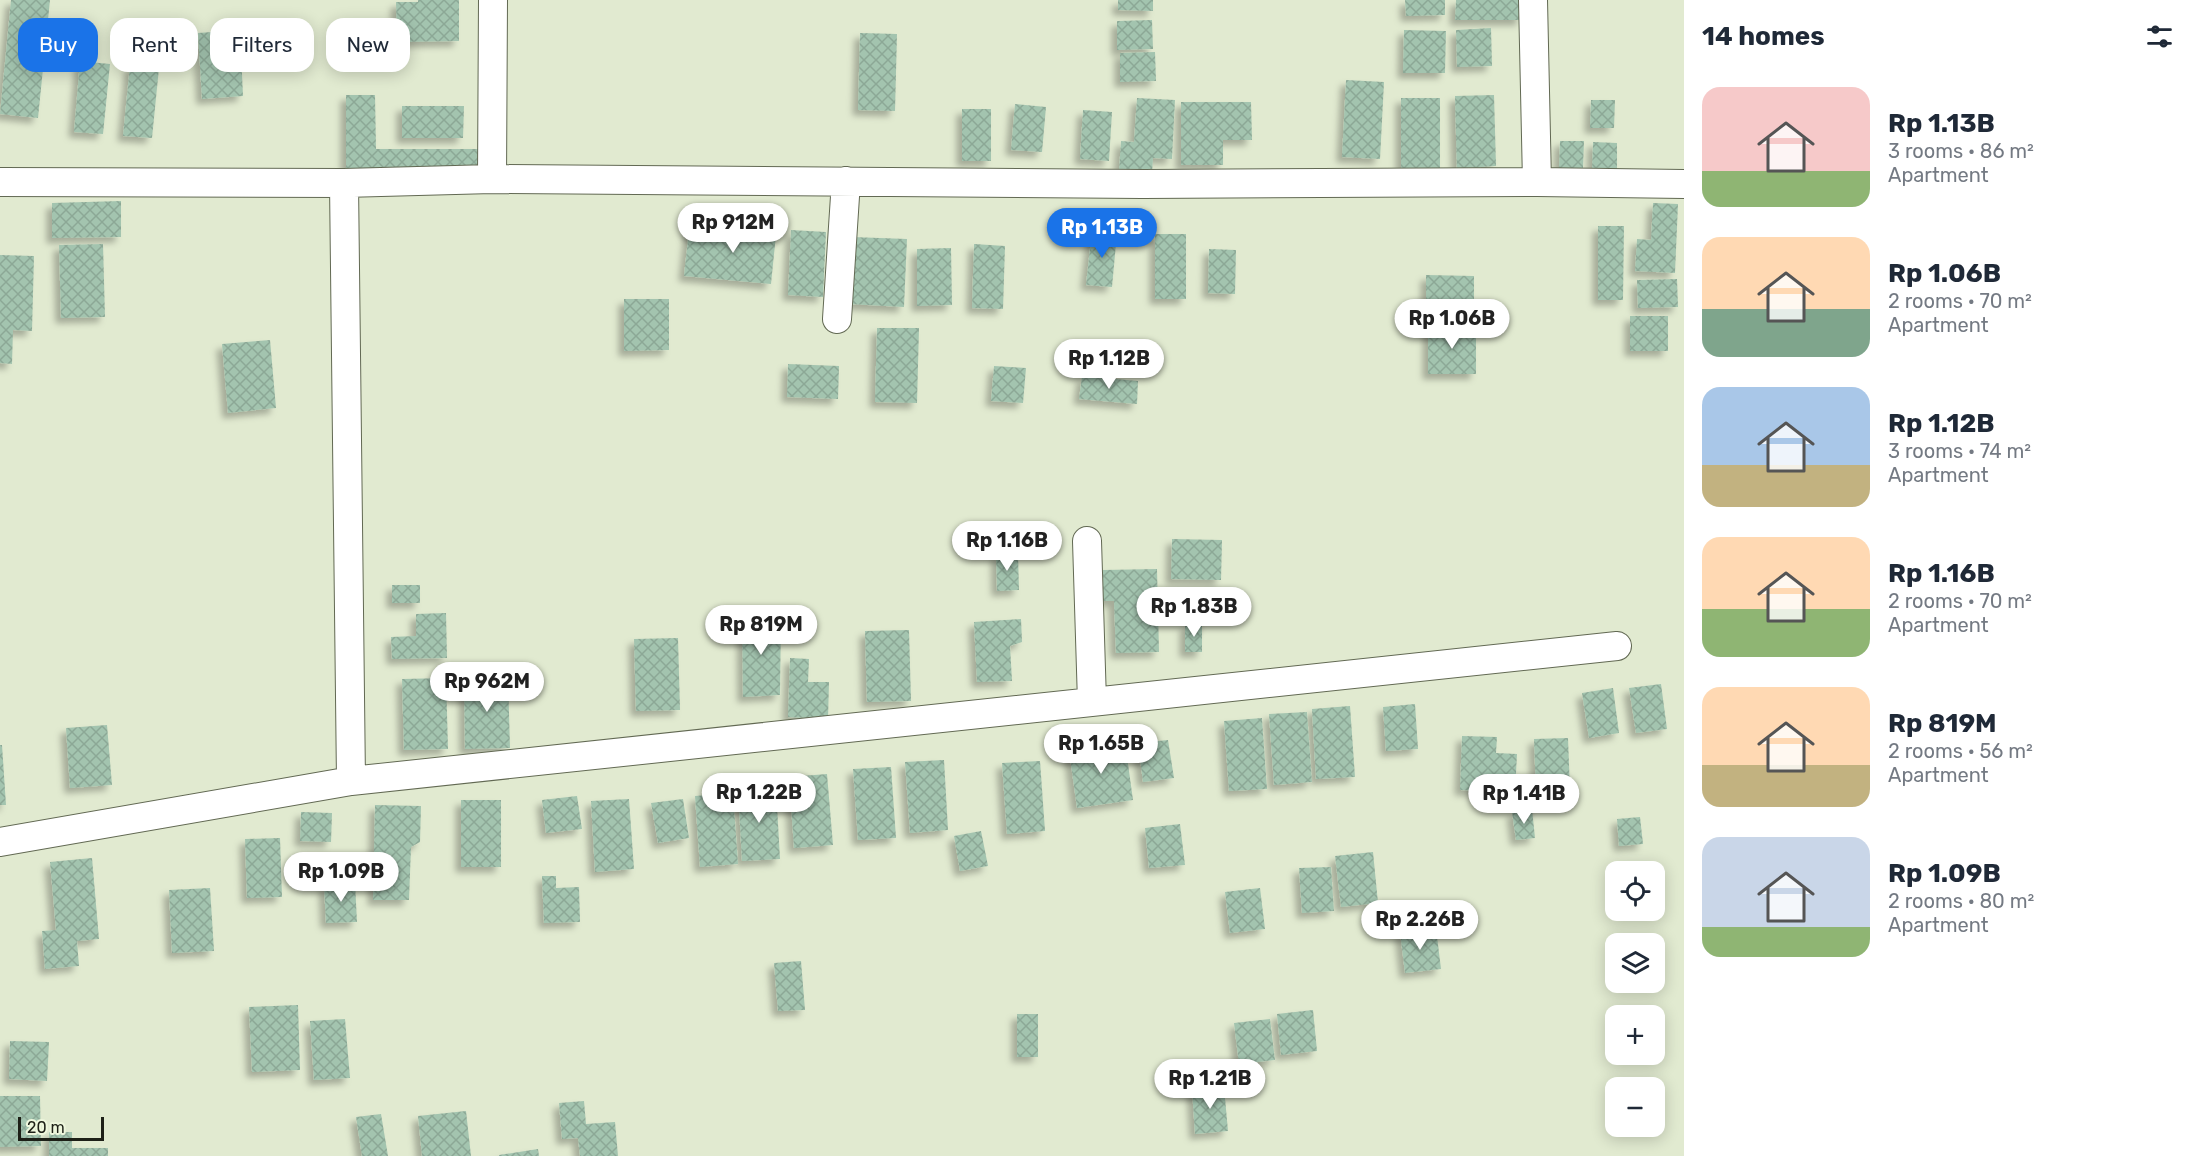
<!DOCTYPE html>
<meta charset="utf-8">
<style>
:root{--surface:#fff;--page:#f6f6f7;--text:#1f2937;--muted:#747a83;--accent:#1a73e8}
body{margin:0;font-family:Rubik,sans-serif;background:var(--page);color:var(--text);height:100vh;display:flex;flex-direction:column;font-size:22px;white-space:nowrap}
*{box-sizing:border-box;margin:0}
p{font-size:20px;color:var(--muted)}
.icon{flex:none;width:33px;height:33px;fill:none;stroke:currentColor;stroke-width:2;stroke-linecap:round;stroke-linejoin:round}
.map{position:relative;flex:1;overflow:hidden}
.drawer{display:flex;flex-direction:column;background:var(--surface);width:510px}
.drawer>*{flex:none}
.hud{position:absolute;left:18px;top:18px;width:570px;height:54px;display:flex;gap:12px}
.buttons{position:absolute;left:1605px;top:861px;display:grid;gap:12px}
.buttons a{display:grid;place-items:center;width:60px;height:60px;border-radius:12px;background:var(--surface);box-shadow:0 3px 15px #0003;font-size:30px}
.scale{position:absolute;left:18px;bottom:15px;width:86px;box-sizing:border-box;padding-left:6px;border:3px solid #1d2017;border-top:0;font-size:16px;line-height:21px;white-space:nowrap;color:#1d2017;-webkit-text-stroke:4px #eef7dd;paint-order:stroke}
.price{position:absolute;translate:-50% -51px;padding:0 14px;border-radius:21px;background:#fff;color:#222;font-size:20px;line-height:39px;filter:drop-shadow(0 2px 3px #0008)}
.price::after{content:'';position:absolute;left:50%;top:36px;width:18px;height:14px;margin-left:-9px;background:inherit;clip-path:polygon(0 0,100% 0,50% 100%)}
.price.current{background:var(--accent);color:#fff}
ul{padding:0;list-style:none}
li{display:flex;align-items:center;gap:18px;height:150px;padding:0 18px}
li span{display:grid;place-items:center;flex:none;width:168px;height:120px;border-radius:18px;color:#555}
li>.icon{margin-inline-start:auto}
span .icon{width:72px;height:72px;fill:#fffc;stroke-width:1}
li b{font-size:26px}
h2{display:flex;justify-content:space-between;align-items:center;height:72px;padding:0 18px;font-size:26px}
.pill{padding:0 21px;border-radius:18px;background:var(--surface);box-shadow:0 3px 15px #0003;font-size:21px;line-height:54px}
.pill.current{background:var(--accent);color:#fff}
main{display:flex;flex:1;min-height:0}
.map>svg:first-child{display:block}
.building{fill:url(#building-cross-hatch);filter:url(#shadow)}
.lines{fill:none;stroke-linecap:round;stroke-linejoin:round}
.street-casing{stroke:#626953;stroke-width:30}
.street{stroke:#fff;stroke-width:28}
</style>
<main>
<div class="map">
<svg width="1684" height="1156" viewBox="0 0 1684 1156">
<defs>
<pattern id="building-cross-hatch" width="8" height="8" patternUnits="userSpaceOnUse" patternTransform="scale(1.5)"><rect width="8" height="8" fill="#a3c4af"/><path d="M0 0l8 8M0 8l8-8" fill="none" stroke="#8ca896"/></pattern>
<filter id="shadow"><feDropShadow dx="-5.5" dy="5.5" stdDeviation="3" flood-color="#0004"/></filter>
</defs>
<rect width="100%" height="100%" fill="#e1ead0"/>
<path class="building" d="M11 0H50L38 118 0 114Z
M418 0H459V41L397 42 396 2H418Z
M1118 0H1153V11L1118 10Z
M1405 0H1445V15L1406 16Z
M1456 0H1522V20H1455Z
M1152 20 1153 49 1117 50V21Z
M1491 28 1492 66 1457 67 1456 30Z
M240 30 243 96 202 99 198 33Z
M1404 30 1446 31 1445 73H1403Z
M860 33 897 34 895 111 858 110Z
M1155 52 1156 81 1120 82V53Z
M80 61 110 64 103 134 74 132Z
M130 65 159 68 152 138 123 136Z
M1346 80 1384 82 1380 159 1342 157Z
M346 95H375L376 149H479L480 171H346Z
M1494 95 1496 166 1480 167 1481 175H1457L1455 96Z
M1137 98 1175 100 1172 159 1153 158 1152 173 1119 171 1121 141 1134 142Z
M1401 98H1440V171H1401Z
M1591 100H1615L1614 128H1590Z
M1181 102H1251L1252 140H1223V165H1181Z
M1015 104 1046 107 1042 152 1011 150Z
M402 106H464L463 138H402Z
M962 109H991V161H962Z
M1083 110 1112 112 1109 161 1080 159Z
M1560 141H1584L1583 169 1559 168Z
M1593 142 1617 143V170H1592Z
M121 201V237L52 238V203Z
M1653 203 1678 204 1675 273 1635 271 1637 239 1651 240Z
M741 222 777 225 771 284 684 276 689 230 739 235Z
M1598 226H1624L1623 300H1598Z
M791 230 826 232 823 297 788 295Z
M1092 230 1117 233 1112 287 1086 285Z
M1155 234H1186V299H1155Z
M852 237 907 239 904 307 849 304Z
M103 244 105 317 61 318 59 245Z
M974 244 1005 246 1003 309 972 308Z
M951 248 952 305 917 306V249Z
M1209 249 1236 250 1235 294 1208 293Z
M0 255 34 256 32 331 13 330 12 364 0 363Z
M1426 275 1474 276V323H1426Z
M1677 279 1678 307 1638 308 1637 280Z
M624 299H669V350L624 351Z
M1630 316H1668V351H1630Z
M1428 326 1476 327V374H1428Z
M877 328H919L917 403 875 402Z
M270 340 276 408 228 413 222 344Z
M788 364 839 366 838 399 787 397Z
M994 366 1026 368 1023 403 991 401Z
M1082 376 1138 381 1137 404 1079 399Z
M1172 539 1222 540 1221 580 1171 579Z
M996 554H1018L1019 590 997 591Z
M1157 569 1159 652 1116 653 1114 601H1103V570Z
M392 585H420V603H392Z
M446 613 447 658 392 659 391 637 416 636V614Z
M742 617H781L780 695 743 697Z
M1021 619 1022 642 1010 646 1012 681 977 682 974 622Z
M1185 624H1202V652H1185Z
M909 630 911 701 867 702 865 631Z
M678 638 680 710 636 711 634 639Z
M790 658 809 659 808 682H829L828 719 788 717Z
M508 677 510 748 465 749 464 678Z
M446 678 448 749 404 750 402 679Z
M1661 684 1667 729 1636 733 1629 688Z
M1613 688 1619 733 1589 738 1582 693Z
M1415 704 1418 749 1386 751 1383 707Z
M1350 706 1355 777 1316 779 1312 709Z
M1307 712 1312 782 1274 785 1269 714Z
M1262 718 1267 789 1229 791 1224 721Z
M107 725 112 785 70 788 66 728Z
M1462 736 1497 737 1496 753 1517 754 1515 792 1460 790Z
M1568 738 1570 790 1536 791 1534 739Z
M1168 740 1174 778 1143 782 1138 743Z
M1125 742 1133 800 1077 808 1069 750Z
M0 745H2L6 805H0Z
M944 760 948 830 910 833 905 762Z
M1040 761 1045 831 1007 834 1002 763Z
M891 767 896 838 858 840 853 769Z
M827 774 833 845 794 848 789 777Z
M776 788 780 859 742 861 738 790Z
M733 793 738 864 700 867 695 796Z
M577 796 582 829 546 833 542 800Z
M629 799 634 869 595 872 591 801Z
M683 799 689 838 658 843 651 803Z
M461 800H501V867H461Z
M375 805 421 806 420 842 411 847 409 900H373Z
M1532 809 1535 838 1516 840 1512 812Z
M301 812 332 813 331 842 300 841Z
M1640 817 1643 844 1619 846 1617 819Z
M1180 824 1185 865 1149 868 1145 828Z
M981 831 988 866 960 871 954 836Z
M280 838 282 897 247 898 245 839Z
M1373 852 1378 903 1341 907 1335 856Z
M92 858 99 939 77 941 79 966 45 969 42 931 56 930 50 862Z
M1331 867 1334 911 1302 913 1299 868Z
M542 876H556V888L579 887 580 922 544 923Z
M355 883 357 922 326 923 324 885Z
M210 888 214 951 172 953 169 890Z
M1260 888 1265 929 1230 933 1225 892Z
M1436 928 1441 969 1405 973 1400 932Z
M801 961 805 1010 778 1011 774 963Z
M298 1005 300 1070 252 1072 249 1007Z
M1313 1010 1317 1051 1281 1055 1277 1014Z
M1017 1014H1038V1057H1017Z
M345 1019 350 1078 314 1080 310 1021Z
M1270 1019 1275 1060 1239 1064 1234 1023Z
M10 1041 49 1042 47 1081 9 1079Z
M1224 1087 1228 1131 1195 1134 1192 1089Z
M0 1096H40L41 1146 0 1147Z
M584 1101 586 1124 615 1122 618 1156H580L578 1138 562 1139 559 1103Z
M466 1111 471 1156H422L418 1116Z
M381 1114 388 1156H362L356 1117Z
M49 1132H72V1148H108V1156H49Z
M538 1149 539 1156H499V1155Z"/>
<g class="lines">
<g class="street-casing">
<path id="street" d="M1533 0 1537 182
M492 179 1143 184 1537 182 1684 184
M0 182 344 183 492 179 493 0
M837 319 846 181
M1087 541 1092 702
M351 781 1617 646
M0 842 351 781 344 183"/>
</g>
<use href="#street" class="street"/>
</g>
</svg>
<div class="buttons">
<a><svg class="icon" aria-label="locate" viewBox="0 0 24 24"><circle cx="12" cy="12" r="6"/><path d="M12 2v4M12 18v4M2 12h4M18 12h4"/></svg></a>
<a><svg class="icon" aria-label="layers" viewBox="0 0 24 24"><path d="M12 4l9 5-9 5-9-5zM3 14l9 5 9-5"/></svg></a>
<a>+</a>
<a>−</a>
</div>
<div class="scale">20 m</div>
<b class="price" style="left:733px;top:254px">Rp 912M</b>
<b class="price current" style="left:1102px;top:259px">Rp 1.13B</b>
<b class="price" style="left:1452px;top:350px">Rp 1.06B</b>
<b class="price" style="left:1109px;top:390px">Rp 1.12B</b>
<b class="price" style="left:1007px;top:572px">Rp 1.16B</b>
<b class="price" style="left:1194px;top:638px">Rp 1.83B</b>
<b class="price" style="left:761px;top:656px">Rp 819M</b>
<b class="price" style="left:487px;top:713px">Rp 962M</b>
<b class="price" style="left:1101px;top:775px">Rp 1.65B</b>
<b class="price" style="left:759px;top:824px">Rp 1.22B</b>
<b class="price" style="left:1524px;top:825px">Rp 1.41B</b>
<b class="price" style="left:341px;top:903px">Rp 1.09B</b>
<b class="price" style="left:1420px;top:951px">Rp 2.26B</b>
<b class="price" style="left:1210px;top:1110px">Rp 1.21B</b>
<div class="hud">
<a class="pill current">Buy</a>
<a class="pill">Rent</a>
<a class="pill">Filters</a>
<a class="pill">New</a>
</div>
</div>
<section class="drawer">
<h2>14 homes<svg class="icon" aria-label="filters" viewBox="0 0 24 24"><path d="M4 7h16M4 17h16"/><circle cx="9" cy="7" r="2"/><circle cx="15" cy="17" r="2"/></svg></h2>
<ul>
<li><span style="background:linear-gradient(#f6c9c9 70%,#8fb573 0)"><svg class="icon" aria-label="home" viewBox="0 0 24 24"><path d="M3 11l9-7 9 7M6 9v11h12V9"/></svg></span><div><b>Rp 1.13B</b><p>3 rooms · 86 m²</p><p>Apartment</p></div></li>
<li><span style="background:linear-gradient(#ffd9b3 60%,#7fa58c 0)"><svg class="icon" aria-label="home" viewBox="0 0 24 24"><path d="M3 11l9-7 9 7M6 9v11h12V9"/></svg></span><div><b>Rp 1.06B</b><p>2 rooms · 70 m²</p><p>Apartment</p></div></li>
<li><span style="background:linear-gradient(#a9c7e8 65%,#c2b280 0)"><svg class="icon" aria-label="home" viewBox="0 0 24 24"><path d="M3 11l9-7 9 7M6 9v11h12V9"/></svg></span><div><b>Rp 1.12B</b><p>3 rooms · 74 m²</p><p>Apartment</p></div></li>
<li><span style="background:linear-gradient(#ffd9b3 60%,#8fb573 0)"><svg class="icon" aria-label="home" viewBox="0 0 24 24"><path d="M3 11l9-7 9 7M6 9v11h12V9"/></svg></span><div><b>Rp 1.16B</b><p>2 rooms · 70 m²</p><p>Apartment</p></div></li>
<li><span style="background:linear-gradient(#ffd9b3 65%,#c2b280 0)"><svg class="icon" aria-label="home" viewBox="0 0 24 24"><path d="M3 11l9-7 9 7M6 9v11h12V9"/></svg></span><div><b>Rp 819M</b><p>2 rooms · 56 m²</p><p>Apartment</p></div></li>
<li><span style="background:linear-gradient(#c9d6e8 75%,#8fb573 0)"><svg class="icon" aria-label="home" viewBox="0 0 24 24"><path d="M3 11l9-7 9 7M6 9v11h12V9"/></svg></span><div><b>Rp 1.09B</b><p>2 rooms · 80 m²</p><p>Apartment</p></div></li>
</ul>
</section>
</main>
